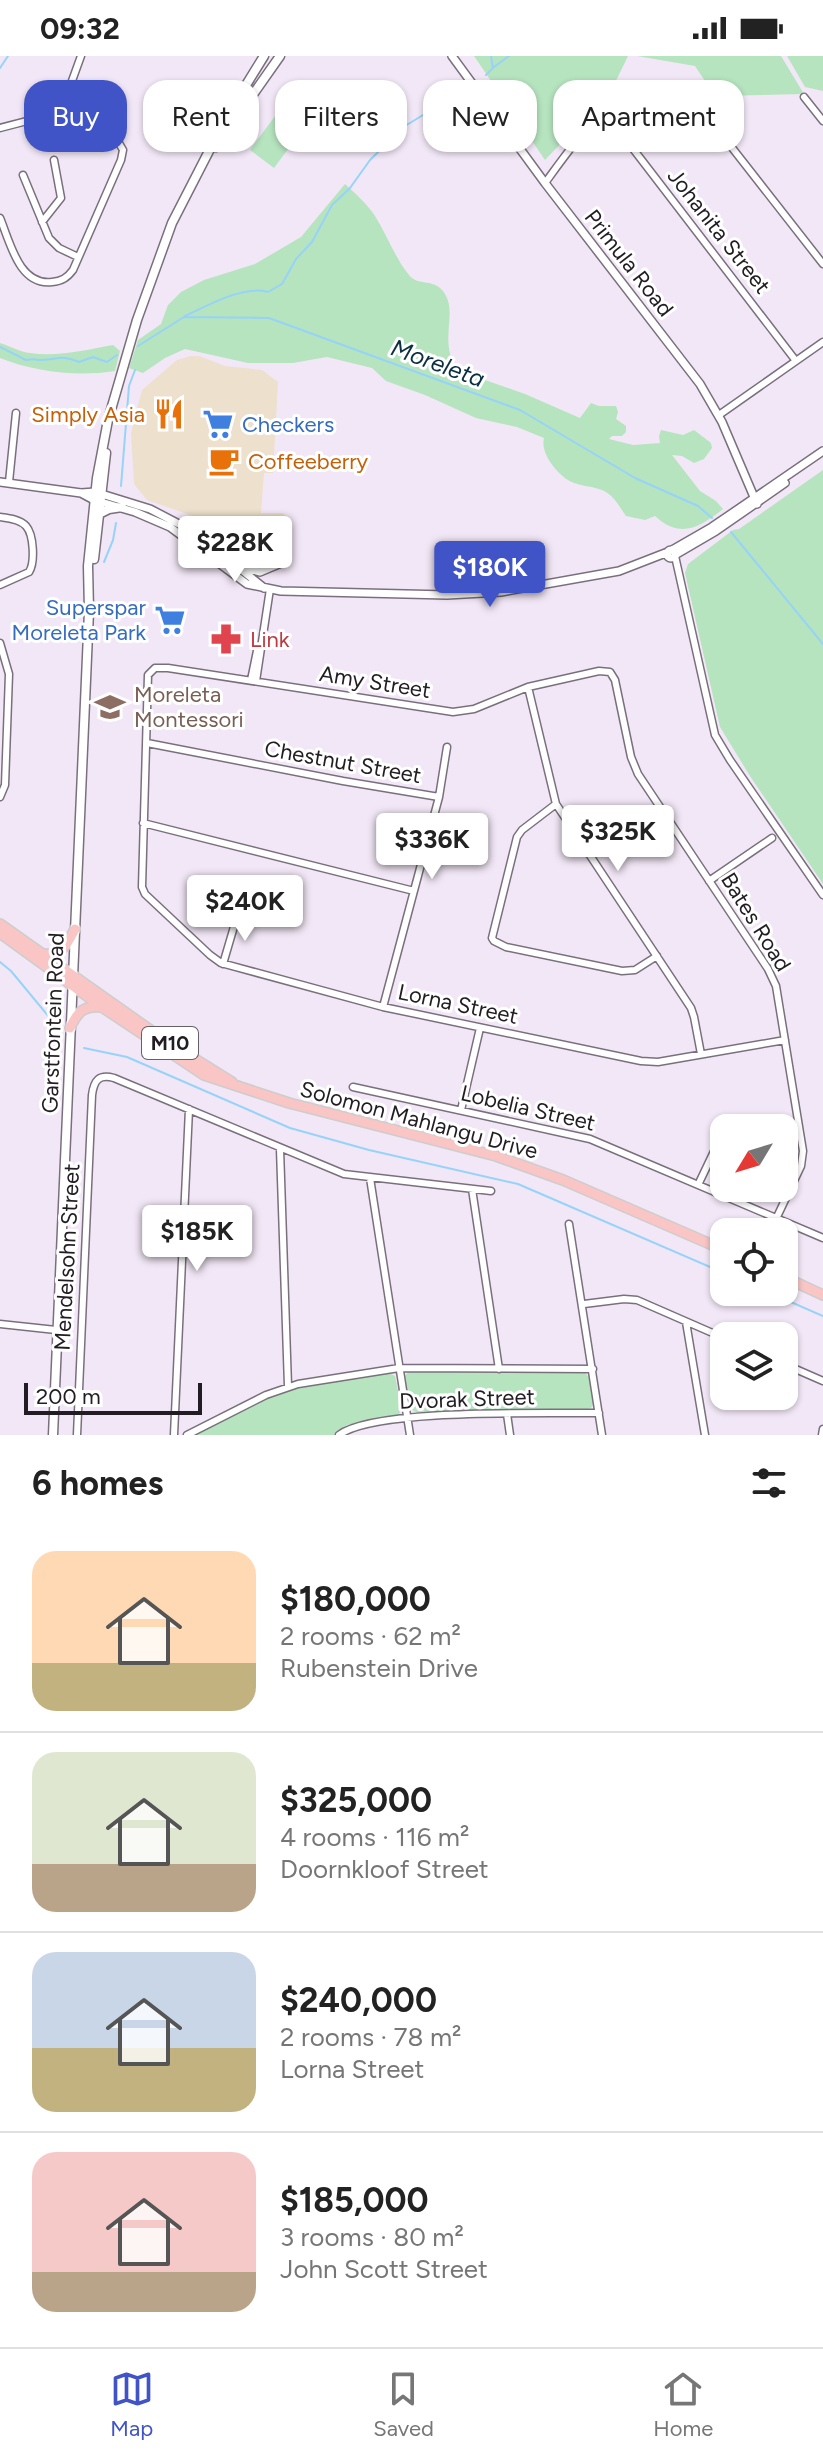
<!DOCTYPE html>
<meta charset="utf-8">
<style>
:root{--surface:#fff;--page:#f6f6f6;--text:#222;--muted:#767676;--line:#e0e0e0;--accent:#4154c7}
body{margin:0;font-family:Figtree,sans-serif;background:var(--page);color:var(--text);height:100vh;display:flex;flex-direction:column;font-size:30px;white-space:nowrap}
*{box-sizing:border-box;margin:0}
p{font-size:26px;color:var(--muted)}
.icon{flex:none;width:44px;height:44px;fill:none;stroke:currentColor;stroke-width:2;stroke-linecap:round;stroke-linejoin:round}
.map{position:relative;height:1379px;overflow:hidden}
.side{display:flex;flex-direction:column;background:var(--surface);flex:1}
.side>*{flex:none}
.guide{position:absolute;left:24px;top:24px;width:776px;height:72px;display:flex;gap:16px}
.needle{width:52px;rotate:232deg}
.controls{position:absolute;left:710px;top:1058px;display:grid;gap:16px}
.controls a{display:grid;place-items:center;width:88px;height:88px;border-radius:16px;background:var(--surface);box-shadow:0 2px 6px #0004;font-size:40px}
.scale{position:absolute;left:24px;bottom:20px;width:178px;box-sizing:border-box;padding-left:8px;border:4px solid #211d22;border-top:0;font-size:22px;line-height:28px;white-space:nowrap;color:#211d22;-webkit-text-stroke:6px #fff;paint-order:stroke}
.price{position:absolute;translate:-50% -68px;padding:0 18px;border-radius:8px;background:#fff;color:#222;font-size:26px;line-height:52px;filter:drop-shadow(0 2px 4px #0008)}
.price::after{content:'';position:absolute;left:50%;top:48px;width:24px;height:18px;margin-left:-12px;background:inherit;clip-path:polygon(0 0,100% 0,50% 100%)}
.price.selected{background:var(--accent);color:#fff}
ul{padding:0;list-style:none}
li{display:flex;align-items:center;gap:24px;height:200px;padding:0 32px}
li+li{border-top:2px solid var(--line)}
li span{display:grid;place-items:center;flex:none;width:224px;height:160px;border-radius:24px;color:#555}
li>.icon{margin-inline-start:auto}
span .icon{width:96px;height:96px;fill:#fffc;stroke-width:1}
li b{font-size:34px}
h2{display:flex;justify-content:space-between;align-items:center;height:96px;padding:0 32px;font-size:34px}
.pill{padding:0 28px;border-radius:24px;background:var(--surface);box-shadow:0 2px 6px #0004;font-size:28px;line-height:72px}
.pill.selected{background:var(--accent);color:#fff}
.status{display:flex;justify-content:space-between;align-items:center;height:56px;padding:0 40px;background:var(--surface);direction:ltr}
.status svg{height:22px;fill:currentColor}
.tabs{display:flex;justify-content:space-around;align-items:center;height:112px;border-top:2px solid var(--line);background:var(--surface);font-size:22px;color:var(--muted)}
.tabs a{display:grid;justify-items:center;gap:4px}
.tabs .selected{color:var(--accent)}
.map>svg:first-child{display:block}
.commercial{fill:#ede0cc}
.green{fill:#b6e4bf}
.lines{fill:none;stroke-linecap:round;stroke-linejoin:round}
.stream{stroke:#97d3f9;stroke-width:2}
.minor-casing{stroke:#7a707d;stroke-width:9}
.tertiary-casing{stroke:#7a707d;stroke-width:10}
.secondary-casing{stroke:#7a707d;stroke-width:11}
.primary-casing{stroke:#cecdce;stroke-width:12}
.minor{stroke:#fff;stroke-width:6}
.tertiary{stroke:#fff;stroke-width:7}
.secondary{stroke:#fff;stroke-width:8}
.primary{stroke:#f9c5c5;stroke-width:9}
.labels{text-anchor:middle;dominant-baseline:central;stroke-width:6;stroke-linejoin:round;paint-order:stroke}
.shield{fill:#fff;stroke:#646164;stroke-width:2}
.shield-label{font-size:20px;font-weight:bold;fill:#211d22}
.street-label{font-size:22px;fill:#211d22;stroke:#fff}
.food-label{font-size:22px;fill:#c56008;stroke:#fff;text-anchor:end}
.shop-label{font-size:22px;fill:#366cbe;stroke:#fff;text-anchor:start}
.health-label{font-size:22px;fill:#be3a42;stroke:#fff;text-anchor:start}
.education-label{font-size:22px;fill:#785e54;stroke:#fff;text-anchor:start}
.water-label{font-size:24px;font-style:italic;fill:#0b2e41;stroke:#fff}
</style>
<div class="status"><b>09:32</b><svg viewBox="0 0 49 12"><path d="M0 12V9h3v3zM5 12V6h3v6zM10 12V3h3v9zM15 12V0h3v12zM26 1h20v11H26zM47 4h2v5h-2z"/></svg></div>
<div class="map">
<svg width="823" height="1379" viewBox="0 0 823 1379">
<rect width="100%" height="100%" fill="#f2e7f6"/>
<path class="commercial" d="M191 300H199L225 310 262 314 278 326 273 417H264L261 457H283L289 464V475L286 488 282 492H277L272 500 273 508 261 514 247 510 205 474 196 461 147 444 134 428 131 377 142 334 177 304Z"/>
<path class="green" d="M474 0H628L611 35 545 104Z
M637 0H781L804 38 715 40 695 10Z
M787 0H823V35L805 31Z
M292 37 316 55 274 112 250 94Z
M345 128C356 138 367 148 375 160 387 179 395 202 409 219 418 231 435 221 445 238 458 259 437 288 459 315L525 338 580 362 591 347 599 350H616L618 356 616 363 626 370V376L622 380H612L609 383 633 389 660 387 659 380 661 374 683 379 694 374 711 387 712 392 704 403 694 407 682 400 672 399 700 435 716 445 723 453C699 472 680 483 655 460L645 464 626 460C621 453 616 444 610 439 599 429 581 432 568 424 556 416 540 397 544 382L517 371 476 362 425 339 386 325 372 312 327 301 293 307H248L185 293 165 302 143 317 129 312 138 284 161 268 168 249 181 236 204 224 255 208 301 181Z
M0 287C10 290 20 296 30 297 58 301 86 294 113 289L120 295 115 315C78 321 35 316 0 302Z
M823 414V828L750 720 720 671 685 517 688 508 733 474 739 473Z
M410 1314 585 1317 592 1324 595 1346 591 1352 585 1354 417 1357 408 1351 404 1321Z
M389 1317 395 1320 402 1354 398 1359 347 1369 334 1379H194L281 1335Z"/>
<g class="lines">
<path class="stream" d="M494 11 509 0
M0 12 8 0
M486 19 493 12 491 0
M185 260C207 250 243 229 268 236L282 228 296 203 312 186 332 149 350 132 370 104 405 70 459 37
M138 290 184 261 269 262 520 354 635 422 698 450 712 462
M0 291 26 304C30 303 35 303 39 304 57 304 61 298 79 306L93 301 107 306 117 299
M121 430 129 330 135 314
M731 476 823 588
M104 506 113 484 116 467
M0 906 11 915 59 973
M84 992 127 1001 290 1072 369 1094 518 1128 724 1217
M768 1236 823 1260"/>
<g class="minor-casing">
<path id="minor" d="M804 41 823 65
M60 58 81 0
M708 61 823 208
M614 68 796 305
M0 72 46 60 67 59 116 82 123 94 121 104 73 214C67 222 62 225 52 226 19 230 10 186 0 162
M23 119 49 182 59 192 78 201
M545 127C557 111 629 5 651 35 655 40 654 47 652 53L644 55 621 38
M42 166 61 142 54 104
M719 359 823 286
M9 426 16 357
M0 461C8 462 20 463 26 470 34 479 35 507 29 516L0 529
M675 500 715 679 730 704 823 839
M0 587 9 618 5 729 0 741
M251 624 258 590
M256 625 270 533
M528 631 556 748 691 952 694 961 701 998
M147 687 343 725 439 741
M556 748 522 774 517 781 492 882 494 885 506 891 622 915 635 914 657 900
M143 767 414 835
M709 825 772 782
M223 908 238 857
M383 951 439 741 447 691
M353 1031 590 1083 823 1182
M461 1054 480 972
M280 1093 288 1330
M370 1122 410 1379
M698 1129 719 1085
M472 1133 499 1313
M776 1163 801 1110 803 1095 776 930 768 913 638 718 631 701 615 624 610 616 599 615 528 631 474 653 453 656 168 612H155L148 619 142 831 145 838 210 899 221 907 383 951 641 1005 658 1006 785 984
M569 1168 602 1379
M584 1248 624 1243 637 1244 724 1282
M686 1266 705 1379
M0 1268 56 1274
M784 1308 823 1325
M507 1358 510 1379
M77 1379 92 1039C94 1024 99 1018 114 1022L344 1118 491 1135
M174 1379 189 1053
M187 1379 266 1339 298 1328 399 1312 593 1313
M339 1379C375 1352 547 1358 599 1357
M822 1379 823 1373"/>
</g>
<g class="tertiary-casing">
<path id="tertiary" d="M452 0 545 127 700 328 722 366 757 448
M0 426 81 437 95 436 150 453 196 477 264 532
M81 437 94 444 135 456 170 471 247 528 281 535 447 539 501 536 619 515 668 496
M667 498a4 4 0 1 1 8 0a4 4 0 1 1-8 0Z
M672 494 712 471 823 395
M675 499 716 475 785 427
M244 512 260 516 279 508"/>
</g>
<g class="secondary-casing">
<path id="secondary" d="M216 91 280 0
M99 458 109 453 122 451
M94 503 106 397
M53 1379 89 555 88 510 97 422 108 364 137 264 172 167 227 60 264 0"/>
</g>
<g class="primary-casing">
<path id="primary" d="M0 868 163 983 232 1026
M0 877 102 951 204 1019 289 1047 496 1100 563 1124 724 1194
M44 898C62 900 68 887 75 873
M70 972C77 956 84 949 102 951
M784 1221 823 1239"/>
</g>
<use href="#minor" class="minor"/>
<use href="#tertiary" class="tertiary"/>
<use href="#secondary" class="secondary"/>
<use href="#primary" class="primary"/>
</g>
<defs>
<g id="restaurant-bare" transform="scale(2.4)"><path d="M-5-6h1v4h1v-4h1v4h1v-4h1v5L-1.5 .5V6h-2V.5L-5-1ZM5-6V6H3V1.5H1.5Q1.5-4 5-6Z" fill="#e8710a" stroke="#fff" stroke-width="2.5" paint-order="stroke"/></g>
<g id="supermarket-bare" transform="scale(2.4)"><path d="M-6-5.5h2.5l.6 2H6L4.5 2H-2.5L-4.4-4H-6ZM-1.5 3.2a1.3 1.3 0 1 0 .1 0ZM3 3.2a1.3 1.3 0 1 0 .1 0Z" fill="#3f7fe0" stroke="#fff" stroke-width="2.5" paint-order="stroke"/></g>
<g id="cafe-bare" transform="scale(2.4)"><path d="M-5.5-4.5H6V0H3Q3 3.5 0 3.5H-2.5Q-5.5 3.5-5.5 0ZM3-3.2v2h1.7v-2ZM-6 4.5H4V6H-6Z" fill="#e8710a" stroke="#fff" stroke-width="2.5" paint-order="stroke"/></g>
<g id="pharmacy-bare" transform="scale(2.4)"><path d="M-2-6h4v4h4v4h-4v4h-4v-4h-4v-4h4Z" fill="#e0444e" stroke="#fff" stroke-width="2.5" paint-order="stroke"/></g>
<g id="school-bare" transform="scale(2.4)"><path d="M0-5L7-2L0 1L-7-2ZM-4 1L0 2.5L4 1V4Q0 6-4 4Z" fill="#8d6e63" stroke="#fff" stroke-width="2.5" paint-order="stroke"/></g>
</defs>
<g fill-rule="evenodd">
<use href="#restaurant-bare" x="169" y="358"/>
<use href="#supermarket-bare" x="218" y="368"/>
<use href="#cafe-bare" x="224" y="405"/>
<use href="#supermarket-bare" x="170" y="564"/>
<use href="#pharmacy-bare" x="226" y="583"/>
<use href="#school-bare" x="110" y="651"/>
</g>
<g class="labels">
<rect class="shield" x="142" y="971" width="56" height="32" rx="6"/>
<g class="shield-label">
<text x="170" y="987">M10</text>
</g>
<g class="street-label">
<text transform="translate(719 175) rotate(52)">Johanita Street</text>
<text transform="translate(629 207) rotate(52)">Primula Road</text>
<text transform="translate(375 626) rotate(9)">Amy Street</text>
<text transform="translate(343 706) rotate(10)">Chestnut Street</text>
<text transform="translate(756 866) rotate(58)">Bates Road</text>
<text transform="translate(458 948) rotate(12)">Lorna Street</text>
<text transform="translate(53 967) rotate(-88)">Garstfontein Road</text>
<text transform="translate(528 1052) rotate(13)">Lobelia Street</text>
<text transform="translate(419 1064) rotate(15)">Solomon Mahlangu Drive</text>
<text transform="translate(67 1201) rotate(-87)">Mendelsohn Street</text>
<text transform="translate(467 1343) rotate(-2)">Dvorak Street</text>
</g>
<g class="food-label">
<text x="145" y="358">Simply Asia</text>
<text x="248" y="405" text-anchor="start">Coffeeberry</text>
</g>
<g class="shop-label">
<text x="242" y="368">Checkers</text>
<text x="146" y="551" text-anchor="end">Superspar<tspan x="146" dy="25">Moreleta Park</tspan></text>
</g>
<g class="health-label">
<text x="250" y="583">Link</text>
</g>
<g class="education-label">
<text x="134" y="638">Moreleta<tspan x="134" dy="25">Montessori</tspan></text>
</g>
<g class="water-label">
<text transform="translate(438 307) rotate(20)">Moreleta</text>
</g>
</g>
</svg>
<div class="controls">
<a><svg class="needle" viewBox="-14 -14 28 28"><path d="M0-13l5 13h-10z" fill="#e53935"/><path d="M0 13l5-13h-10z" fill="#767676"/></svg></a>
<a><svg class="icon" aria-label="locate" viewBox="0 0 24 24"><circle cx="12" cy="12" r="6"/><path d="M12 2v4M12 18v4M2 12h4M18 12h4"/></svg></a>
<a><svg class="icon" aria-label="layers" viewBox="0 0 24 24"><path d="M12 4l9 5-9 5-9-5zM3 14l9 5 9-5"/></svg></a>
</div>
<div class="scale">200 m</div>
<b class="price" style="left:235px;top:528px">$228K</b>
<b class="price selected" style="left:490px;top:553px">$180K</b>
<b class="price" style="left:618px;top:817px">$325K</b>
<b class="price" style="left:432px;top:825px">$336K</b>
<b class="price" style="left:245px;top:887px">$240K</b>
<b class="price" style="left:197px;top:1217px">$185K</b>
<div class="guide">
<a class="pill selected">Buy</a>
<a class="pill">Rent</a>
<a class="pill">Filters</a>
<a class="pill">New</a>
<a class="pill">Apartment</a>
</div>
</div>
<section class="side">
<h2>6 homes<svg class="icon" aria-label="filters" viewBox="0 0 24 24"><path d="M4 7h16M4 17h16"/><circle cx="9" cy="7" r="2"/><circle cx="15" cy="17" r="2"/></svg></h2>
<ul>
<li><span style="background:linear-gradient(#ffd9b3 70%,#c2b280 0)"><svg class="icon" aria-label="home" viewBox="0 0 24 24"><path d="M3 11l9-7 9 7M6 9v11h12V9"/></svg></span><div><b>$180,000</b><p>2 rooms · 62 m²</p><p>Rubenstein Drive</p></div></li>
<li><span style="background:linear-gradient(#dfe7d0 70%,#b9a48a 0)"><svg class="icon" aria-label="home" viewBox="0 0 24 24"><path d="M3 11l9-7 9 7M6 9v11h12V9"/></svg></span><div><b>$325,000</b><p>4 rooms · 116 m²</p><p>Doornkloof Street</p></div></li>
<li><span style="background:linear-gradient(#c9d6e8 60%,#c2b280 0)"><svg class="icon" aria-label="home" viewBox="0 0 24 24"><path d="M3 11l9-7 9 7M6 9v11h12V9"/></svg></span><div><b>$240,000</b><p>2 rooms · 78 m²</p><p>Lorna Street</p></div></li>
<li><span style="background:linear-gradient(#f6c9c9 75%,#b9a48a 0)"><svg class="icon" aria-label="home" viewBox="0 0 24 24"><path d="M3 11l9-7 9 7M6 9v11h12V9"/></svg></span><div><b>$185,000</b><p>3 rooms · 80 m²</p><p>John Scott Street</p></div></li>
</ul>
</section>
<nav class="tabs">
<a class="selected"><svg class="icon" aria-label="map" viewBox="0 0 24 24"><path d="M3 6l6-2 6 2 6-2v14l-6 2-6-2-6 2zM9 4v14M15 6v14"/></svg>Map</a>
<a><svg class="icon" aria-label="saved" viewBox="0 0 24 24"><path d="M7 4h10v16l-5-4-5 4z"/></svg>Saved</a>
<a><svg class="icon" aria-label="home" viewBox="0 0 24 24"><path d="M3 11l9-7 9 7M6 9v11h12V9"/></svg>Home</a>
</nav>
